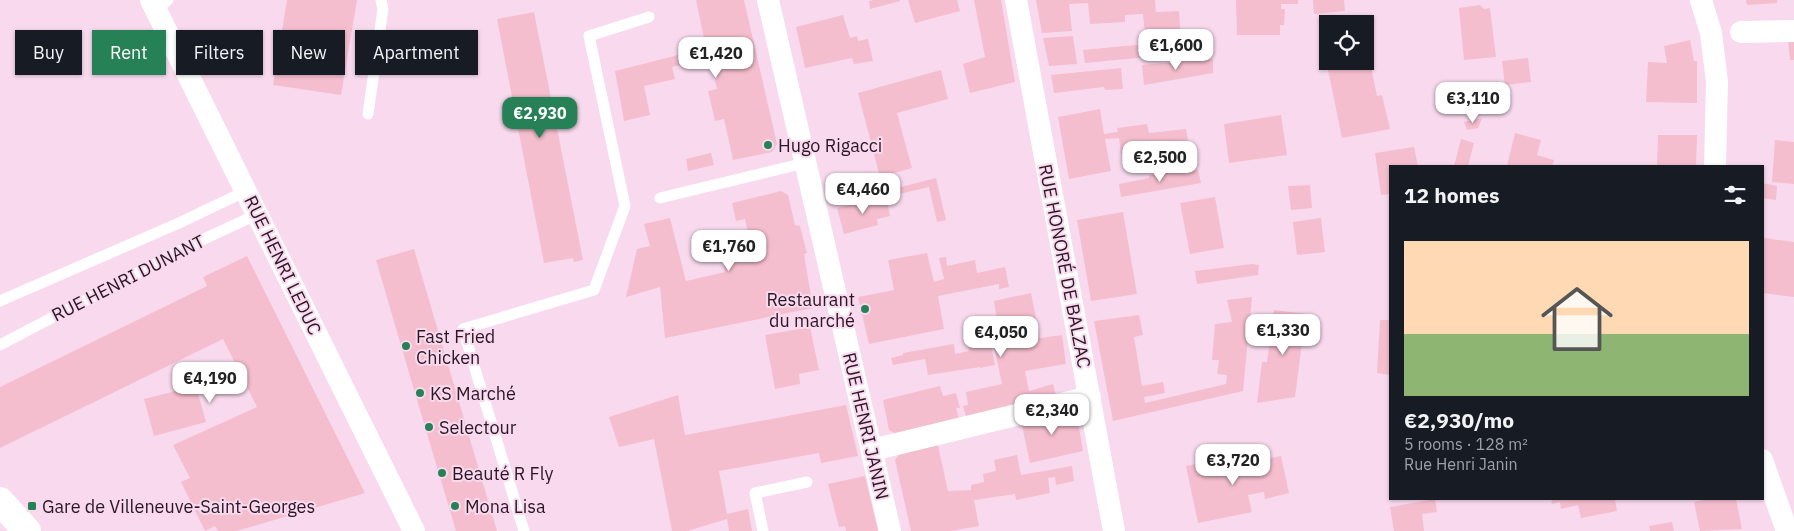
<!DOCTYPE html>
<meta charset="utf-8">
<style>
:root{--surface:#171b24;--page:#242831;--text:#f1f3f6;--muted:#9ea1a6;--accent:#278156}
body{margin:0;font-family:"IBM Plex Sans",sans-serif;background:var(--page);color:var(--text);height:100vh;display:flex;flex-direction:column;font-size:19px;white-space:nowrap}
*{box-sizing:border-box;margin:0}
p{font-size:16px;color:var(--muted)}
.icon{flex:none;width:28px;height:28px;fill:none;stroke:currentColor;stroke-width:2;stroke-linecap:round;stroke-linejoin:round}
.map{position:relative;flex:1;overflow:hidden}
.details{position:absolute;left:1389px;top:165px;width:375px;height:335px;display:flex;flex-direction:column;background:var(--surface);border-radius:0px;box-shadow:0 1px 4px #0004}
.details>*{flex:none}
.guide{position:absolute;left:15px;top:30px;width:475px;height:45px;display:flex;gap:10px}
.buttons{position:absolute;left:1319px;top:15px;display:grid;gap:10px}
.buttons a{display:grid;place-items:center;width:55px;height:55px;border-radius:0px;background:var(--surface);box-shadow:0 1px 4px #0004;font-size:25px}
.price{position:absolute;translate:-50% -42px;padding:0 11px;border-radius:10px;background:#fff;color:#222;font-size:16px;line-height:32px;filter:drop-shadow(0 1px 2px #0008)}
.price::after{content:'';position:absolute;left:50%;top:30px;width:15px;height:11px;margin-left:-8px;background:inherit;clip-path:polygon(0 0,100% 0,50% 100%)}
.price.active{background:var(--accent);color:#fff}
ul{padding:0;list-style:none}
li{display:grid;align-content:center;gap:10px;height:265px;padding:0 15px}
li span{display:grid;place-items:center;height:155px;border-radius:0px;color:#555}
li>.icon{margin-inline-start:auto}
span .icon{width:90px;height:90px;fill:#fffc;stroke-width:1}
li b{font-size:21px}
h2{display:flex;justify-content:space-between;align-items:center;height:60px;padding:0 15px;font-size:21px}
.chip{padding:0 18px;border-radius:0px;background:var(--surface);box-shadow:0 1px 4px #0004;font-size:18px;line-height:45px}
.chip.active{background:var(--accent);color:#fff}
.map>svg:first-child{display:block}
.building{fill:#f5becf}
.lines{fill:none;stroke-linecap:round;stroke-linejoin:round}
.lane{stroke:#fff;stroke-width:11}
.street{stroke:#fff;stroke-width:22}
.primary{stroke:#fff;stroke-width:28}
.poi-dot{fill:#278156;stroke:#f9d9ee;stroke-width:2}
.labels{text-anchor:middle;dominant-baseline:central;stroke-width:4;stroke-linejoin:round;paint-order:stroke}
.poi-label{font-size:18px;fill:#2a1724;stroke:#f9d9ee;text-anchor:start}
.street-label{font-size:18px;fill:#2a1724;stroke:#f9d9ee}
</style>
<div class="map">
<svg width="1794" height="531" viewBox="0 0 1794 531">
<rect width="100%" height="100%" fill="#f9d9ee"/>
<path class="building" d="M287 0H357L341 95 273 85Z
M696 0H744L777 144 772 152 733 160 724 119 715 121 708 91 717 89 709 55 704 56V60L672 67 675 79 644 86 650 115 624 121 615 71 706 48Z
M873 0H900V1L870 9 869 1Z
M908 0H957L960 11 915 23Z
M974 0H1001L1015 82 970 93 963 64 985 57Z
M1036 0H1155L1156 12 1179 11 1181 40 1146 44 1143 14 1125 15V22L1090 24 1088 3 1069 4 1072 31 1042 33Z
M1236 0H1298V4H1281V9H1285L1284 25H1280V35H1237Z
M1313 0H1344L1345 11 1314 14Z
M1746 0H1777V3L1747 5Z
M1480 5 1484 9 1490 8 1496 57 1464 60 1459 8Z
M534 12 583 260 574 262 573 258 544 263 497 19Z
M843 15 850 38 857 36 858 41 868 39 873 61 854 64 852 58 805 68 796 27Z
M1073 36 1077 64 1049 66 1043 38Z
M1788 39H1794V60H1790Z
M1690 40 1694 61H1697V103L1646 102 1648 62 1667 63 1664 46Z
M1135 45 1146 46 1147 57 1085 63 1083 50Z
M1365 57H1369L1377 96 1382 95 1390 129 1342 138 1327 65 1346 61H1365Z
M1528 58 1531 82 1505 85 1502 61Z
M1213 59V73L1144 85 1142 65Z
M1121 68 1123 89 1105 90 1104 87 1054 93 1051 75Z
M941 70 948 99 897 113 912 168 880 177 858 93Z
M1100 109 1104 134 1118 132 1117 128 1147 124 1149 133 1186 129 1188 140 1179 154H1162L1161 148 1121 154 1119 138 1105 139 1111 171 1069 179 1058 117Z
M1281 115 1287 155 1229 163 1224 124Z
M1482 118 1478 128 1467 130 1464 122Z
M1515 133 1541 140 1537 155 1554 160 1552 166H1507Z
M1658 135H1697L1696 166H1657Z
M1461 139 1474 143 1468 166H1454Z
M1775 140 1794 142V184L1772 182Z
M1414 147 1418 166H1390V194L1381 195 1375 153Z
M711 153 714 165 688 171 686 159Z
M1181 170V172L1198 170 1201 183 1121 197 1119 184 1149 178V175Z
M936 178 946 220 937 222 929 187 899 194 897 188Z
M1762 183 1777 186 1776 200 1762 198Z
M1310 185 1312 208 1291 210 1288 186Z
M781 191 788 195 795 225 800 226 807 253 804 254 813 308 665 338 660 287 626 297 637 249 650 246 644 224 670 218 686 281 725 272 723 258 752 251 745 219 736 221 732 203Z
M886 197 890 216 877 219 878 225 844 234 837 208Z
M1215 197 1224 248 1190 254 1180 203Z
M1123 212 1137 294 1091 301 1077 220Z
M1321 218 1325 252 1297 255 1293 222Z
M1764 238 1794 242V297L1762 293Z
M414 249 497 531H456L412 383 376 260Z
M927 253 934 282 944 279 939 258 946 257 947 266 975 260 977 273 1005 267 1009 287 999 289V284L938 296 944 329 869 344 858 297 894 290 888 260Z
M247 256 365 493 237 531H218L215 526 205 531 181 482 190 478 173 445 257 407 223 339 0 448V387L207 286 203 277Z
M1252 264 1259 265 1258 275 1197 284 1195 271Z
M1031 293 1040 338 1062 335 1066 364 1025 371 1029 391 1053 384 1056 396 967 419 963 406 968 405 966 392 1002 384 994 346H991L995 365 980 368V367L928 375 925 359 893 365 891 358 903 355V353L954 344 955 354 969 351 967 340 999 335 994 301Z
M1252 297 1243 391 1113 421 1094 321 1139 315 1143 335 1134 337 1142 386 1163 382 1165 393 1144 397 1145 403 1226 384 1227 375 1217 374 1219 360H1212L1215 324 1232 322 1227 300Z
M1274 310 1315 315 1314 328 1304 327 1295 397 1257 403 1262 362H1267Z
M1380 320H1390V375L1377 373Z
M810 327 819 370 799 374 800 384 775 389 765 335Z
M196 386 206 422 154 436 144 399Z
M940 386 943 396 956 393 960 408H956L960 422 900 436 889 430 883 400Z
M678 395 685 435 846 405 858 456 821 463 819 453 719 471 727 514 748 509 752 531H729L727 519 687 531H672L654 439 619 447 609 417Z
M1072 410 1077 415 1083 451 1030 463 1021 421Z
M937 441 948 491 971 490V485L984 482 983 474 996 471 994 460 1017 455 1021 475 1072 466 1074 481 1056 485 1055 477 1048 478 1050 493 1016 500 1015 494 974 500 979 526 951 531H911L895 460 903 449Z
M1239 455 1243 473 1259 470 1258 461 1281 456 1289 493 1265 499 1264 492 1248 495 1252 512 1198 523 1186 466Z
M865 476 878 531H846L845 526 839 527 828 484Z
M1435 499 1437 512 1422 514 1424 531H1394L1390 507Z
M1551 499H1615L1617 511 1581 518 1578 505 1561 509 1560 502 1552 504Z
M1707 499H1736L1742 529 1700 531 1694 502Z
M1672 522 1674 531H1650L1649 526Z"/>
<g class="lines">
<path class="lane" d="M156 11 168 0
M368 114 383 9 381 0
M660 198 805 163
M0 301 179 223 246 191
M0 345 191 245 258 214
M524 531 463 329 594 290 625 206 589 36 649 17
M763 531 755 493 807 482"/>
<path class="street" d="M151 0 414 531
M768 0 890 531
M1016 0 1114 531
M1701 0 1711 33 1717 82 1715 166
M1741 32 1794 31
M872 450 1090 397
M1762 460 1787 531"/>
<path class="primary" d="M0 501 27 531"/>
</g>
<g class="poi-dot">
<circle cx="768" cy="145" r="5"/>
<circle cx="865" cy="309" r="5"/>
<circle cx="406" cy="346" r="5"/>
<circle cx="420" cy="393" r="5"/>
<circle cx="429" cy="427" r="5"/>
<circle cx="442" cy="473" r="5"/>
<rect x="27" y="501" width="10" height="10" rx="2.5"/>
<circle cx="455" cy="506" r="5"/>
</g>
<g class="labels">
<g class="poi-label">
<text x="778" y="145">Hugo Rigacci</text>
<text x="855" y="299" text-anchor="end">Restaurant<tspan x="855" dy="21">du marché</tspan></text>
<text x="416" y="336">Fast Fried<tspan x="416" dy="21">Chicken</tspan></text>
<text x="430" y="393">KS Marché</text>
<text x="439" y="427">Selectour</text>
<text x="452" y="473">Beauté R Fly</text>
<text x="42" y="506">Gare de Villeneuve-Saint-Georges</text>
<text x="465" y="506">Mona Lisa</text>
</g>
<g class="street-label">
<text transform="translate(283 265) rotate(64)">RUE HENRI LEDUC</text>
<text transform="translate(1065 266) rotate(79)">RUE HONORÉ DE BALZAC</text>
<text transform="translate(128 278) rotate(-27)">RUE HENRI DUNANT</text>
<text transform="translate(866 426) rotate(77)">RUE HENRI JANIN</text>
</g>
</g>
</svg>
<div class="buttons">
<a><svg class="icon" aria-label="locate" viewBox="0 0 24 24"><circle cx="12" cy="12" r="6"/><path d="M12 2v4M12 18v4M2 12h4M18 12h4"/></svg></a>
</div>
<b class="price" style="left:1176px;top:71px">€1,600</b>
<b class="price" style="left:716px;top:79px">€1,420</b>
<b class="price" style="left:1473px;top:124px">€3,110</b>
<b class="price active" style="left:540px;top:139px">€2,930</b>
<b class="price" style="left:1160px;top:183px">€2,500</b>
<b class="price" style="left:863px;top:215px">€4,460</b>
<b class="price" style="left:729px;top:272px">€1,760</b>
<b class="price" style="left:1283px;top:356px">€1,330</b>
<b class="price" style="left:1001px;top:358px">€4,050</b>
<b class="price" style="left:210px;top:404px">€4,190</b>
<b class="price" style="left:1052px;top:436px">€2,340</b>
<b class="price" style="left:1233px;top:486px">€3,720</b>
<div class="guide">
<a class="chip">Buy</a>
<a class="chip active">Rent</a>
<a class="chip">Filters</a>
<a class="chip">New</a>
<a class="chip">Apartment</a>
</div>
<section class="details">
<h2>12 homes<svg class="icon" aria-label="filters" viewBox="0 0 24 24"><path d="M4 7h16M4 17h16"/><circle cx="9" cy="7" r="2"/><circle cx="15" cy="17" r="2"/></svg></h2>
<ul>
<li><span style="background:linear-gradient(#ffd9b3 60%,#8fb573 0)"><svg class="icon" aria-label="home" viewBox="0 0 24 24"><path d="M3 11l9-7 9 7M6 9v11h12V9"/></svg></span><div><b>€2,930/mo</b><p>5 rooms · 128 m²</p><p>Rue Henri Janin</p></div></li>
</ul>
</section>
</div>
